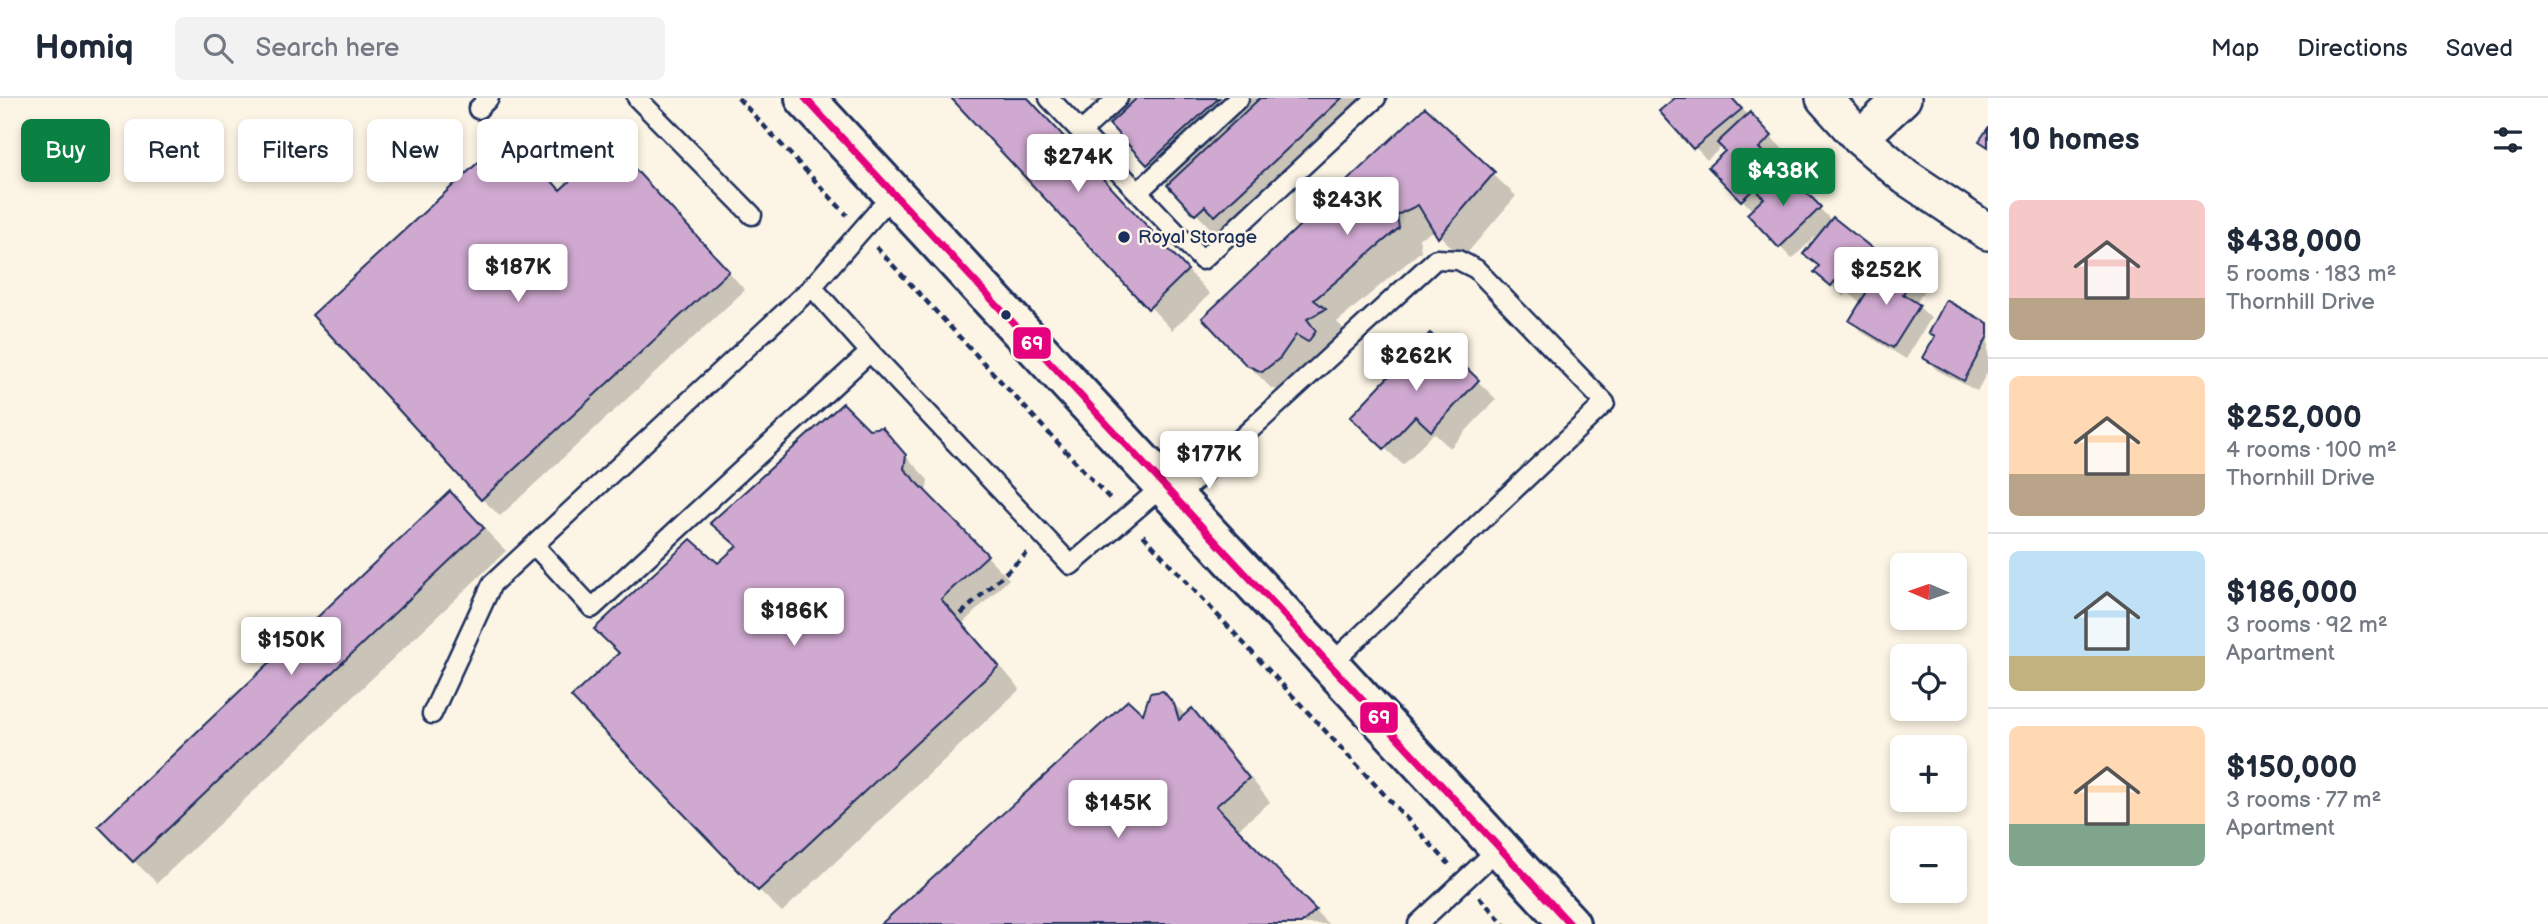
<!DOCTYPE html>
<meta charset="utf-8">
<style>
:root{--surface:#fff;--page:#f2f2f3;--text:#1f2937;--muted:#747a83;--line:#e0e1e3;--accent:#0b8043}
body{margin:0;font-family:"Balsamiq Sans",sans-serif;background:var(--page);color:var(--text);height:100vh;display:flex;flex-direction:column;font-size:26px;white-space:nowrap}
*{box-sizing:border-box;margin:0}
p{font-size:23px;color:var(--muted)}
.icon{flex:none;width:38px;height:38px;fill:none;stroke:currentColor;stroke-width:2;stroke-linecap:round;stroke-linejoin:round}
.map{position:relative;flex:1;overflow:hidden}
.sheet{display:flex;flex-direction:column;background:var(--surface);width:560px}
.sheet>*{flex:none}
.banner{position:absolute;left:21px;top:21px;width:665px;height:63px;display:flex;gap:14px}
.needle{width:46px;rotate:272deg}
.controls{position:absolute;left:1890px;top:455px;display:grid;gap:14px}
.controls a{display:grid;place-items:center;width:77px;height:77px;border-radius:10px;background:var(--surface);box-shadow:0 4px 10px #0003;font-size:35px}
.price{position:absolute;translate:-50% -60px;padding:0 16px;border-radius:7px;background:#fff;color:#222;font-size:23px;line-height:46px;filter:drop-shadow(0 2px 4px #0008)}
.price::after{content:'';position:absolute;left:50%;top:42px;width:21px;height:16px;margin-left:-10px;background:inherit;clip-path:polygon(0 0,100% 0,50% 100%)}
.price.selected{background:var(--accent);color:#fff}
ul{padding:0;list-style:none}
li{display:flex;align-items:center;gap:21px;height:175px;padding:0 21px}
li+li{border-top:2px solid var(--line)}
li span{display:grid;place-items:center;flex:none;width:196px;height:140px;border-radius:10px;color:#555}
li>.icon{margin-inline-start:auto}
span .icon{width:84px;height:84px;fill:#fffc;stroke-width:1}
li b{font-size:30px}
h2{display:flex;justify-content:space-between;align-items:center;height:84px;padding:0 21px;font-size:30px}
.pill{padding:0 24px;border-radius:10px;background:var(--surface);box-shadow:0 4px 10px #0003;font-size:24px;line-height:63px}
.pill.selected{background:var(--accent);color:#fff}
header{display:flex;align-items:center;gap:42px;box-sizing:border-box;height:98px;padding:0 35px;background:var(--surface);border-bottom:2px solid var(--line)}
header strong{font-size:33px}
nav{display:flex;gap:38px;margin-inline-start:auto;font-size:24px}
.search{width:490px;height:63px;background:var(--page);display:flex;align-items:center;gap:18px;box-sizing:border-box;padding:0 24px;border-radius:10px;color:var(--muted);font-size:26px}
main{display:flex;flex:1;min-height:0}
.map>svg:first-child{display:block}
.shadow{fill:#0003}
.building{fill:#d0a9d1;stroke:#1b2f5e;stroke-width:2}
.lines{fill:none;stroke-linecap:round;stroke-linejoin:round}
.lane-casing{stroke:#1b2f5e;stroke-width:23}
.street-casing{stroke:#1b2f5e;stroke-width:40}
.secondary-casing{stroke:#1b2f5e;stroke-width:44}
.path{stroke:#1b2f5e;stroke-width:4.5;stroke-dasharray:7 5;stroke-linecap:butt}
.lane{stroke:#fcf5e5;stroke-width:18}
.street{stroke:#fcf5e5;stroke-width:35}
.secondary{stroke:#fcf5e5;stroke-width:38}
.bus-1-casing{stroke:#fcf5e5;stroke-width:12}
.bus-1{stroke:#e5007d;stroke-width:7}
.poi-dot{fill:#1b2f5e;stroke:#fcf5e5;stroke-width:2.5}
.labels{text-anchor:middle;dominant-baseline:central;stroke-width:5;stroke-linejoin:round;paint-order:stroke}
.poi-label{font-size:19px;fill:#1b2f5e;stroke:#fcf5e5;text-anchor:start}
.line-badge{stroke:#fcf5e5;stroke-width:2.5}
.badge-label{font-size:19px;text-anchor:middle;font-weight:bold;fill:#fff}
</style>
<header>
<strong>Homiq</strong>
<div class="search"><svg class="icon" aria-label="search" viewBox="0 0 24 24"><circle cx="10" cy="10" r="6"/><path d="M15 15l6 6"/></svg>Search here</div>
<nav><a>Map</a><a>Directions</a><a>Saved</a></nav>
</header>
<main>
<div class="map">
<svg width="1988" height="826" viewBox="0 0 1988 826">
<rect width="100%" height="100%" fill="#fcf5e5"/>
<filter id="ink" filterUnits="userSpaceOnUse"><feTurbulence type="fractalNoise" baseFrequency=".0143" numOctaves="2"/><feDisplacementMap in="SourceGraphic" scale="14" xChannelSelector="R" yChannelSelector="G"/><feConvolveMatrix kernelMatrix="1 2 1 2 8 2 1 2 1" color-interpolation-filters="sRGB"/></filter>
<g filter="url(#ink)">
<path class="shadow" d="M954 0H1027L1210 196 1172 232Z
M1089 0H1389L1239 139H1219L1148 66Z
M1669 0H1731L1783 51 1770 63 1781 75 1783 73 1832 123 1834 121 1888 168 1911 182 1923 194 1916 206 1931 220 1906 261 1863 235 1851 223 1862 206 1848 194 1844 199 1816 174 1820 170 1805 155 1821 137 1819 135 1792 161 1749 117 1753 113 1711 69 1728 53 1723 48 1707 62 1662 13 1673 4Z
M1425 12 1516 98 1462 161 1435 132 1419 140 1421 153 1337 224 1347 234 1329 245 1338 257 1286 295 1271 290 1247 266Z
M629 65 745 192 500 418 482 401 561 94Z
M1988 227V273L1977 293 1937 272 1925 260 1936 239 1931 234Z
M1430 237 1496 301 1450 350 1434 335 1403 367 1352 319Z
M881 331 928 382 926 395 1009 481 963 525 1020 591 782 814 759 792 718 468 738 449 713 425 868 333Z
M472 418 506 453 157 785 134 763Z
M1163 595 1186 618 1192 612 1215 635 1270 704 1237 732 1328 826H884L1144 619Z"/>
<path class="building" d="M951 0H1028L1188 172 1148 211Z
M1137 0H1219L1147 67 1109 26Z
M1260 0H1342L1215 118 1205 108 1195 117 1167 87Z
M1675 0H1732L1742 11 1693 51 1659 13Z
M1425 9 1495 74 1438 140 1418 107 1397 117 1399 130 1314 202 1326 211 1307 221 1316 233 1308 244 1296 237 1280 260 1262 274 1246 267 1202 220Z
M1750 14 1772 38 1759 50 1777 69 1741 103 1708 69 1725 53 1717 45Z
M1988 30V49L1979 43Z
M509 36 560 92 611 45 729 173 481 402 312 217Z
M1783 70 1821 109 1779 150 1747 116 1764 100 1758 95Z
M1833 119 1878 155 1847 193 1835 183 1831 188 1814 174 1819 168 1803 156Z
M1885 164 1912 181 1903 196 1920 207 1893 250 1849 223Z
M1946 202 1988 225V238L1964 283 1923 260 1935 238 1929 235Z
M1430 235 1479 282 1431 333 1415 318 1384 351 1350 319Z
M843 305 869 331 882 329 906 357 904 371 988 457 941 501 999 568 758 793 571 599 619 555 594 531 691 441 718 465 737 448 710 425Z
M450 393 484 430 133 764 98 728Z
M1163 593 1174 606 1179 622 1192 610 1249 680 1216 708 1316 812 1301 826H881L1128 602 1143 616 1150 595Z"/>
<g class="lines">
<g class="lane-casing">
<path id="lane" d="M637 0 752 117
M1049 0 1202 162 1376 0
M478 11 489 0
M1081 34 1118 0
M1138 94 1239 0
M870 254 1071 467 1163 388
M1175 401 1436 161 1458 162 1476 171 1605 305 1330 567
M534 447 592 510 870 254 812 189
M432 616 492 486 812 189 893 96
M1418 826 1499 750"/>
</g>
<g class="street-casing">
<path id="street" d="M1824 0 1860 40 1906 79 1988 134
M1860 40 1903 0"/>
</g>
<g class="secondary-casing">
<path id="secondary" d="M805 0 1570 826"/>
</g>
<path class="path" d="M738 0 847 117
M876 149 1111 402
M1143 437 1449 766
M961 516 1027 455
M1479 799 1504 826"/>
<use href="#lane" class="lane"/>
<use href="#street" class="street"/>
<use href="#secondary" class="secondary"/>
<g class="bus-1-casing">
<path id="bus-1" d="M805 0 1570 826"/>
</g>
<use href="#bus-1" class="bus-1"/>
</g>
</g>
<g class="poi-dot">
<circle cx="1124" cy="139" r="7"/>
<circle cx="1006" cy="217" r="6"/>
</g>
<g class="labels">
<g class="poi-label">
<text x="1138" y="139">Royal Storage</text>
</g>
</g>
<g class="line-badge">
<rect x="1012" y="228" width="40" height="34" rx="7" fill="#e5007d"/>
<rect x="1359" y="603" width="40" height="33" rx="7" fill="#e5007d"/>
</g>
<g class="badge-label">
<text x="1032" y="252">69</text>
<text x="1379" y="626">69</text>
</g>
</svg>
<div class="controls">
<a><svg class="needle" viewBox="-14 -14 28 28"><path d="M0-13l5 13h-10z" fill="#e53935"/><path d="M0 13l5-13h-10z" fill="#747a83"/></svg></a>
<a><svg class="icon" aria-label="locate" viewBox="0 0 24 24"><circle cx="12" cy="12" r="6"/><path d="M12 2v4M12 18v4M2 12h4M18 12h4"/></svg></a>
<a>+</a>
<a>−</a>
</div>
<b class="price" style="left:1078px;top:96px">$274K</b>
<b class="price selected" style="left:1783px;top:110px">$438K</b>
<b class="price" style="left:1347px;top:139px">$243K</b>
<b class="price" style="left:518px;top:206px">$187K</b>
<b class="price" style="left:1886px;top:209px">$252K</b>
<b class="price" style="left:1416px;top:295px">$262K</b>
<b class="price" style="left:1209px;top:393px">$177K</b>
<b class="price" style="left:794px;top:550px">$186K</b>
<b class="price" style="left:291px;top:579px">$150K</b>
<b class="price" style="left:1118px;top:742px">$145K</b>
<div class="banner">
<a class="pill selected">Buy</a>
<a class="pill">Rent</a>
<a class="pill">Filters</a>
<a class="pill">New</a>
<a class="pill">Apartment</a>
</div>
</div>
<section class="sheet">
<h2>10 homes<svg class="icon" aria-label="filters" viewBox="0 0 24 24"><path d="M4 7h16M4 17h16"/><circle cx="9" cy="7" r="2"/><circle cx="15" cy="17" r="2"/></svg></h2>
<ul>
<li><span style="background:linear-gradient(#f6c9c9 70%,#b9a48a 0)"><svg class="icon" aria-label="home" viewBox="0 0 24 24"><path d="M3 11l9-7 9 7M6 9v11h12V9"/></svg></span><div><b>$438,000</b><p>5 rooms · 183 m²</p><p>Thornhill Drive</p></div></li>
<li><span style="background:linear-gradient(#ffd9b3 70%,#b9a48a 0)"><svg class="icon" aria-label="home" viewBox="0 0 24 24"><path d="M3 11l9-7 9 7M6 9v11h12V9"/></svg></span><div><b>$252,000</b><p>4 rooms · 100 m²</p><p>Thornhill Drive</p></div></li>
<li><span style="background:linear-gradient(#bfe0f5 75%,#c2b280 0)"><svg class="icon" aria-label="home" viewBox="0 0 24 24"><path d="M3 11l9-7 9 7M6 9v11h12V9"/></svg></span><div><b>$186,000</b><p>3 rooms · 92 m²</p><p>Apartment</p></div></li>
<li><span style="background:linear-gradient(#ffd9b3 70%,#7fa58c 0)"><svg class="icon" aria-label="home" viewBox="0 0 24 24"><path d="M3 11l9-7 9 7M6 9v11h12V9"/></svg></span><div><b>$150,000</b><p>3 rooms · 77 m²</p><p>Apartment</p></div></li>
</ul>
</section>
</main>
